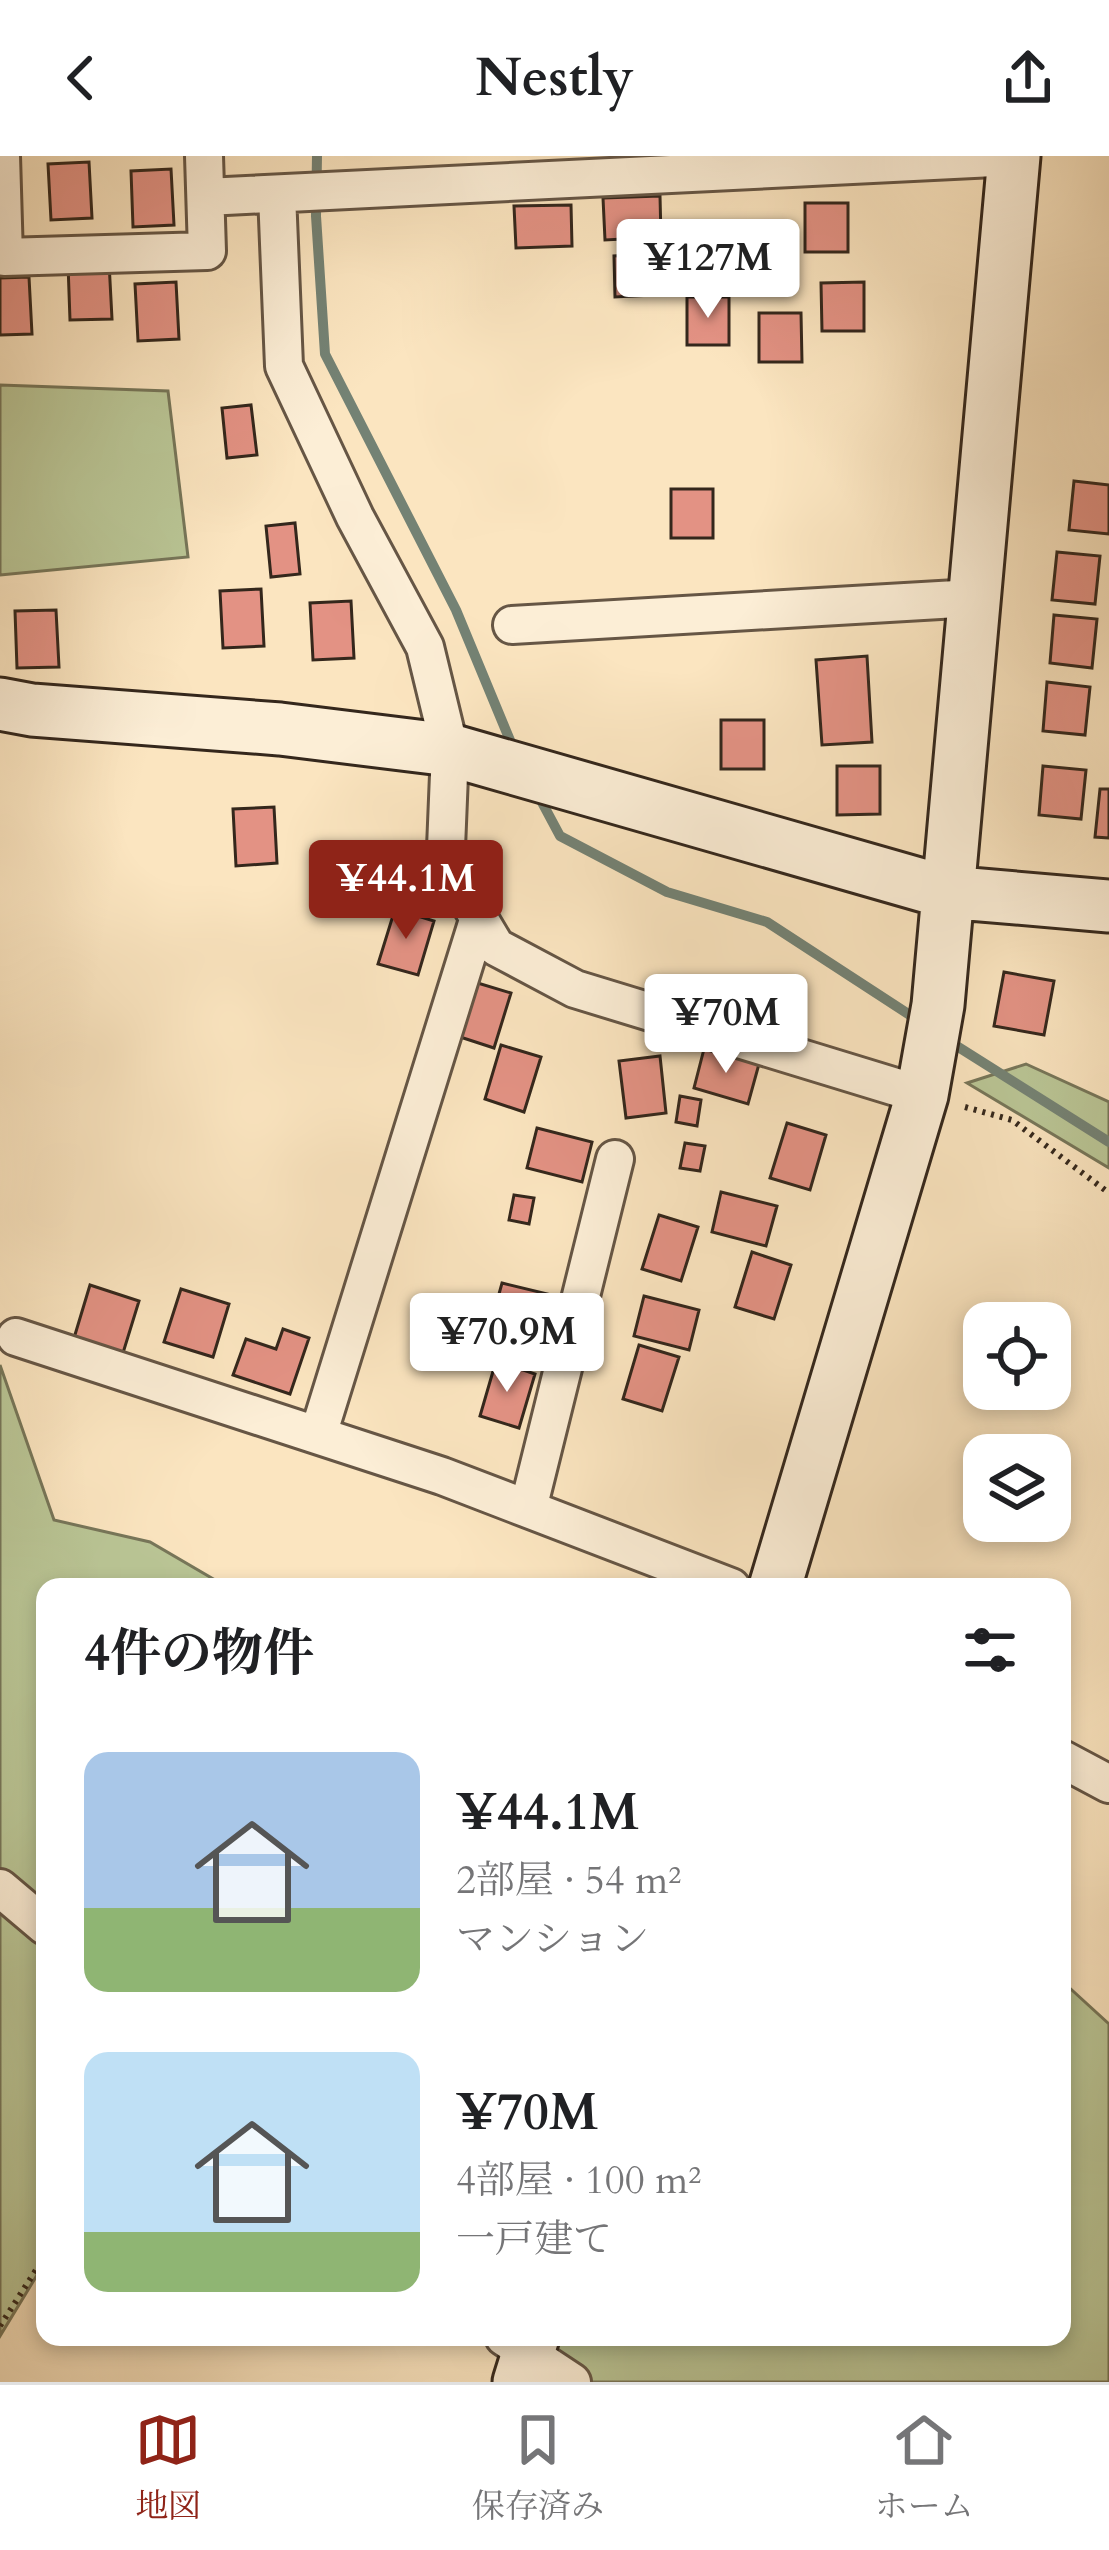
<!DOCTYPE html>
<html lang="ja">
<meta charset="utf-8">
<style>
:root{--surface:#fff;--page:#f2f2f2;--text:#202124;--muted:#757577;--line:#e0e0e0;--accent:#8f2418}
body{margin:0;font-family:Cardo,"Noto Serif JP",serif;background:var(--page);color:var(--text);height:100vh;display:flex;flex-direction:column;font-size:45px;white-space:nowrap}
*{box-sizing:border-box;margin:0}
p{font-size:39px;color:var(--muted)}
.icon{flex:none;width:66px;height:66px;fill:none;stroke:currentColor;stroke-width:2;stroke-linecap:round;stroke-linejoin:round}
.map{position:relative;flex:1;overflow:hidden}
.drawer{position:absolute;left:36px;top:1422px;width:1035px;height:768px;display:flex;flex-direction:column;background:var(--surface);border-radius:24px;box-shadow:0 6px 18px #0003}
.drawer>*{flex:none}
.controls{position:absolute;left:963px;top:1146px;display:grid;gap:24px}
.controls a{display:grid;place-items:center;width:108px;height:108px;border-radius:24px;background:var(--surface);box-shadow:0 6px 18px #0003;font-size:60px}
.price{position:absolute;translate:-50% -102px;padding:0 27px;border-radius:12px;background:#fff;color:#222;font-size:39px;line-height:78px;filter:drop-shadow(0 3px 6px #0008)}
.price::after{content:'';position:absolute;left:50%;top:72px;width:36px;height:27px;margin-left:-18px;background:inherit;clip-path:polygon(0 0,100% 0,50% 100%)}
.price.current{background:var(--accent);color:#fff}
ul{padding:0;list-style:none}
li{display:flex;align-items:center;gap:36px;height:300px;padding:0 48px}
li span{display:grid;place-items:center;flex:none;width:336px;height:240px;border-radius:24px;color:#555}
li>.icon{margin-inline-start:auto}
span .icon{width:144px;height:144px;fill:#fffc;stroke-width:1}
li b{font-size:51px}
h2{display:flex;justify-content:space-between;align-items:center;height:144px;padding:0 48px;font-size:51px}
header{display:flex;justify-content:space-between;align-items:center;height:156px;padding:0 48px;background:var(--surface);font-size:54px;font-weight:600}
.menu{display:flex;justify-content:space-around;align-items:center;height:168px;border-top:3px solid var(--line);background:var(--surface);font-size:33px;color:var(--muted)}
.menu a{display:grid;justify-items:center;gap:6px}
.menu .current{color:var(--accent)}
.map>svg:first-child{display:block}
.green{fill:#bac696;stroke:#777659;stroke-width:3}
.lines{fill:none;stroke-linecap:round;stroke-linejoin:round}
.stream{stroke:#748274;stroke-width:10}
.building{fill:#e39284;stroke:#34271c;stroke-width:3}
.street-casing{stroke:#665645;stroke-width:42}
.secondary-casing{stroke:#34271c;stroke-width:57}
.path{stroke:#34271c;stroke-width:6;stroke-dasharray:3 6;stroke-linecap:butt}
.street{stroke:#fceed6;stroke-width:36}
.secondary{stroke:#fceed6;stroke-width:51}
</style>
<header><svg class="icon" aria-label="back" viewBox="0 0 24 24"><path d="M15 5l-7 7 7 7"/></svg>Nestly<svg class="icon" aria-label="share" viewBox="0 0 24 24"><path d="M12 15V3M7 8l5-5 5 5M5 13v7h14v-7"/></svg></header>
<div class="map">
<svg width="1109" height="2226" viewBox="0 0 1109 2226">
<rect width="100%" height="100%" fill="#fbe5c0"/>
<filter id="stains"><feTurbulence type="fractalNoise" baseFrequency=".00167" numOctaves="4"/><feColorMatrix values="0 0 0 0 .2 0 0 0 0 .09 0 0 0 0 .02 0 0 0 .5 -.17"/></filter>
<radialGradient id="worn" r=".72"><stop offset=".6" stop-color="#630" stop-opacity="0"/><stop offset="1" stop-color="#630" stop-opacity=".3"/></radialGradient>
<path class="green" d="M0 229 168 235 188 401 0 419Z
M1026 908 1109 946V1012L967 927Z
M0 1209 54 1364 150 1386 227 1431H45V2106L0 2180Z
M1062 1825 1109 1868V2226H570L487 2181H1062Z"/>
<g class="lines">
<path class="stream" d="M317 0 316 60 325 198 456 454 514 594
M537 637 560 680 667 736 767 766 919 865
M944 882 1109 986"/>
</g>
<path class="building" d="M89 6 92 62 51 64 48 8Z
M171 13 174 69 133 71 131 15Z
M660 40 661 81 605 84 603 42Z
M805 47H848V96H805Z
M571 49 572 90 516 92 514 50Z
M695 77H738V125H695Z
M670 97 672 138 615 141 614 100Z
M109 106 112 163 70 164 68 108Z
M29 121 32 178 0 179V122Z
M176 126 179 183 138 185 135 128Z
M864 126V175H822L821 127Z
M687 141H729V189H687Z
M759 157H801L802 206H759Z
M251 249 257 299 227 302 222 252Z
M1074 325 1109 329V378L1069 374Z
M671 333H713V382H671Z
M295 367 300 418 271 421 266 370Z
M1057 396 1100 400 1095 448 1052 444Z
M261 433 264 490 223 492 220 435Z
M351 445 354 502 313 504 310 447Z
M56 454 59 511 17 512 15 455Z
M1054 459 1097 463 1092 512 1050 507Z
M867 500 872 586 822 589 816 504Z
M1047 526 1090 531 1085 579 1043 575Z
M721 564H764V613H721Z
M837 610H880V658L837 659Z
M1043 610 1086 614 1081 663 1039 659Z
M1100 633H1109V682L1095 681Z
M274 651 277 707 236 710 233 653Z
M395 753 434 765 418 819 378 808Z
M1004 816 1054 825 1044 879 994 870Z
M471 825 511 837 494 892 454 879Z
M501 889 541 901 524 956 485 943Z
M704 893 759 908 748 948 694 932Z
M660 900 666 957 626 962 619 905Z
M680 940 701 944 697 970 676 966Z
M787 967 826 979 810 1034 770 1022Z
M537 972 592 986 582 1026 527 1012Z
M685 987 705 990 700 1015 680 1012Z
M721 1036 777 1050 766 1090 712 1076Z
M514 1039 534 1042 529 1068 509 1064Z
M659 1059 698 1071 681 1125 642 1113Z
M752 1096 791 1109 774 1163 735 1151Z
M502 1127 556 1140 547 1181 491 1167Z
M90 1129 139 1145 123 1197 74 1182Z
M181 1133 229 1148 213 1201 164 1186Z
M644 1140 699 1154 689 1194 634 1180Z
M283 1173 309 1182 290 1238 233 1219 246 1183 276 1193Z
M639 1189 679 1201 662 1255 623 1243Z
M496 1205 535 1218 519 1272 480 1260Z"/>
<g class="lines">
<g class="street-casing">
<path id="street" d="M1 0 4 101 207 95 204 0
M277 38 284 210 355 361 425 491 450 594 446 692 465 739 496 791 575 833 922 939
M206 41 1014 1
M512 469 974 442
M16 1181 442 1320 731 1431
M318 1279 479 761
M528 1353 615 1003
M1062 1603 1109 1628
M0 1732 45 1770
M504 2181 572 2226"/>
</g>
<g class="secondary-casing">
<path id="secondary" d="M0 548 32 554 280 573 450 594 946 736 1109 750
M775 1431 922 939 938 849 1014 0
M519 2226 533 2181"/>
</g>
<path class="path" d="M965 951 1012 964 1109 1037
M0 2170 45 2100"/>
<use href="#street" class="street"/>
<use href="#secondary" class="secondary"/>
</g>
<rect width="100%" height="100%" filter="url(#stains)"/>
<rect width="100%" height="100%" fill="url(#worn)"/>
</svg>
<div class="controls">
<a><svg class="icon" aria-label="locate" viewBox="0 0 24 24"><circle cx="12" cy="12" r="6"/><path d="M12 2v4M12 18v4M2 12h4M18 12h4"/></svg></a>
<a><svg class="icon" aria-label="layers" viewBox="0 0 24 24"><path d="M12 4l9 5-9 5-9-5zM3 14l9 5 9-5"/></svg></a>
</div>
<b class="price" style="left:708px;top:165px">¥127M</b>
<b class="price current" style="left:406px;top:786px">¥44.1M</b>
<b class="price" style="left:726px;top:920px">¥70M</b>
<b class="price" style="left:507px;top:1239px">¥70.9M</b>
<section class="drawer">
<h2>4件の物件<svg class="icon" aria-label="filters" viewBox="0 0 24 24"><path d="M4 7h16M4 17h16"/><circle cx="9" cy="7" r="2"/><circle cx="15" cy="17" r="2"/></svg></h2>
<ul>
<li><span style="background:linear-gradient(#a9c7e8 65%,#8fb573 0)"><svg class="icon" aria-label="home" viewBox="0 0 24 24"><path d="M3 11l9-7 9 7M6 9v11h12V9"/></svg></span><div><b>¥44.1M</b><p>2部屋 · 54 m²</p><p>マンション</p></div></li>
<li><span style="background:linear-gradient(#bfe0f5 75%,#8fb573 0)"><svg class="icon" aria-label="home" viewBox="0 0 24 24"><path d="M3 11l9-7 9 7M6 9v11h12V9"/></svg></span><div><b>¥70M</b><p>4部屋 · 100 m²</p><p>一戸建て</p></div></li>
</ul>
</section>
</div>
<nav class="menu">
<a class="current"><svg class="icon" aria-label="map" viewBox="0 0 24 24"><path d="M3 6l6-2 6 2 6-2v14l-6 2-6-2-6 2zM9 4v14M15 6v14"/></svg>地図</a>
<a><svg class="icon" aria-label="saved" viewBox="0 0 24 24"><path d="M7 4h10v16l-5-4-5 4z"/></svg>保存済み</a>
<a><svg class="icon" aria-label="home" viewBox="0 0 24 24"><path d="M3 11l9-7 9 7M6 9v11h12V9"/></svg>ホーム</a>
</nav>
